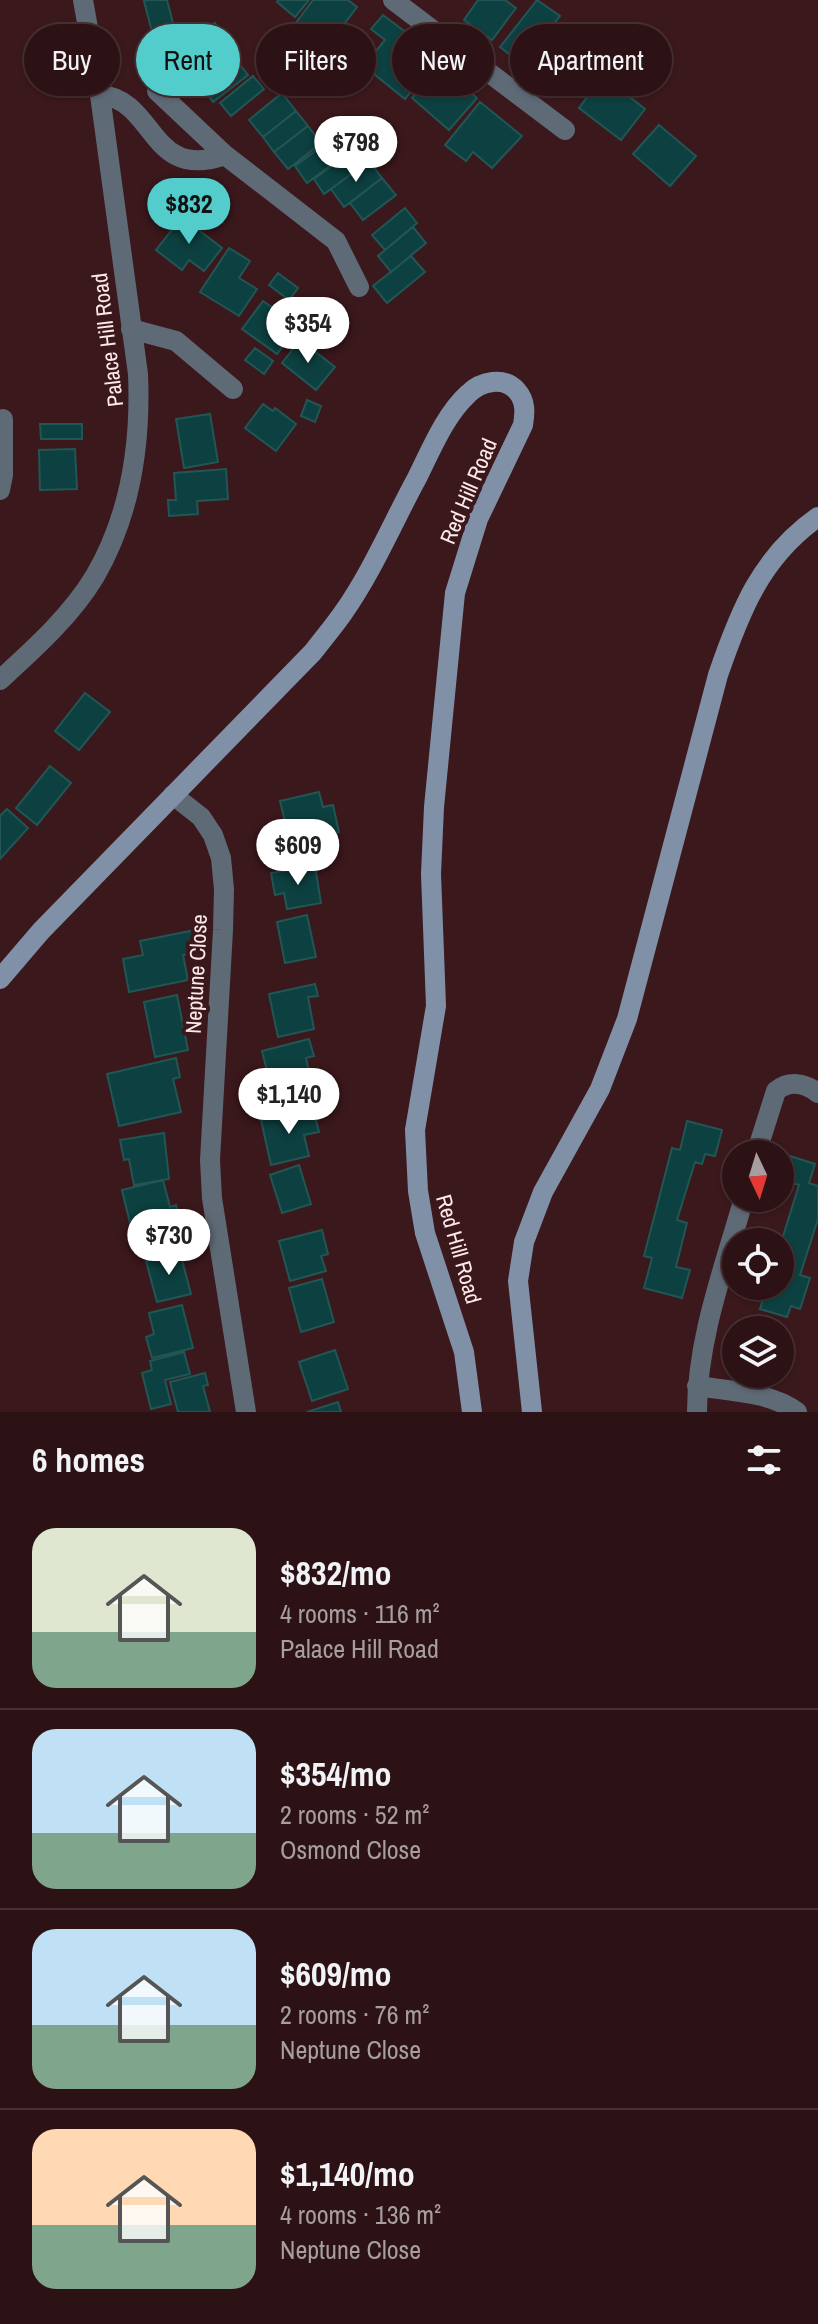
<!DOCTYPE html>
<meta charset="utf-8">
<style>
:root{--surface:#2c1215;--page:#382022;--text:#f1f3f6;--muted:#a69ea0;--line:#483234;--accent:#52cdcc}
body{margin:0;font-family:"Archivo Narrow",sans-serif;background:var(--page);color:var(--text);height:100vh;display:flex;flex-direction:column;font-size:30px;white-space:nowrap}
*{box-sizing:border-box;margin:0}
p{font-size:26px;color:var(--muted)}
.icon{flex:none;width:44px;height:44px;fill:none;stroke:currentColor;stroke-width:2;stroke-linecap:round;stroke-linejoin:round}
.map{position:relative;height:1412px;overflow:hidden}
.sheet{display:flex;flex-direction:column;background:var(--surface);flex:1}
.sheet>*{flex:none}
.top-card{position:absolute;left:24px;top:24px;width:770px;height:72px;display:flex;gap:16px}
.needle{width:52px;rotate:176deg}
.fabs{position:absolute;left:722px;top:1140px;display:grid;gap:16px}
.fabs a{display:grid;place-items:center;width:72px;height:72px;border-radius:50%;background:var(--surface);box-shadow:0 2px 6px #0004,0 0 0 2px var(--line);font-size:40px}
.price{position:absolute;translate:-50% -68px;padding:0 18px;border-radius:28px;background:#fff;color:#222;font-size:26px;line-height:52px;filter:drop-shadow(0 2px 4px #0008)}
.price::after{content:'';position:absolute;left:50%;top:48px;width:24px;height:18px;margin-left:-12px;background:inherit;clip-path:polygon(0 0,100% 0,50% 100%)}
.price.current{background:var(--accent);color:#111}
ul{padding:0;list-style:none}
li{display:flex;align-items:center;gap:24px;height:200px;padding:0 32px}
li+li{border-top:2px solid var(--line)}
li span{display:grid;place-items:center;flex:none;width:224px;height:160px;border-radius:24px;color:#555}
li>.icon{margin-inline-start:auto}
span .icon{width:96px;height:96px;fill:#fffc;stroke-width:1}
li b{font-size:34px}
h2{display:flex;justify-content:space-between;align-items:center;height:96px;padding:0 32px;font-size:34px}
.tag{padding:0 28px;border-radius:36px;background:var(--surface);box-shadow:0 2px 6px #0004,0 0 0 2px var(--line);font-size:28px;line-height:72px}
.tag.current{background:var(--accent);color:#111}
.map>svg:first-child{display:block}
.building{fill:#0d4040;stroke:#215655;stroke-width:2}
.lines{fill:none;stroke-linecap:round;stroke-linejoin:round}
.street{stroke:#5f6a77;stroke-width:20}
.secondary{stroke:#8091a7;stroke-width:20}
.labels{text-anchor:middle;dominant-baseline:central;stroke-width:8;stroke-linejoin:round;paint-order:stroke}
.street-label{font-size:22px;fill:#fde9ea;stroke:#3b181c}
</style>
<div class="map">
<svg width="818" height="1412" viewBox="0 0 818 1412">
<rect width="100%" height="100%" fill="#3b181c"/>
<path class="building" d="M149 0H167L179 46 157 51 144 1Z
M278 0H309L295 17 277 2Z
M313 0H348L357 7 327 47 295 24Z
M478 0H505L516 8 492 40 464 20Z
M537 0 560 16 522 64 500 47Z
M383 15 412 37 409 41 435 61 405 99 364 66 385 40 371 29Z
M215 23 226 39 189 67 178 52Z
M352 28 373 43 356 66 334 51Z
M560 31 587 53 555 93 528 70Z
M221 46 233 60 198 88 187 74Z
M237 61 248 75 213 102 202 87Z
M440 66 477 98 449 130 412 98Z
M253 76 264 89 231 116 220 103Z
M603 76 645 109 621 140 579 108Z
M282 93 296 111 263 137 249 120Z
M480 102 522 136 492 168 473 152 466 161 445 145Z
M296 111 308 126 274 152 263 137Z
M659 125 696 156 670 186 633 154Z
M308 126 321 143 288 169 274 152Z
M330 140 342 157 307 183 295 166Z
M351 152 362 166 324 194 314 179Z
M369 161 382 178 344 207 331 189Z
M382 178 396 195 363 220 350 203Z
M405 208 417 223 385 250 372 235Z
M182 217 222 248 204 271 189 260 182 270 156 250Z
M413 227 426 243 391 272 378 256Z
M229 248 250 261 239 278 257 289 239 316 200 292Z
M411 256 425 272 387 303 373 286Z
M278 273 298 288 289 300 269 285Z
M263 301 276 310 280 304 302 320 277 354 242 329Z
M300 340 335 367 316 390 282 363Z
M255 348 273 361 264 374 245 360Z
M307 400 321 406 315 422 301 416Z
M263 404 273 411 275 408 296 424 276 451 245 428Z
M210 414 218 462 184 468 176 419Z
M40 424H82V439H41Z
M75 449 77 489 40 490 39 450Z
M226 469 228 499 197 501 198 514 169 516 168 500H176L174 473Z
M85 693 110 712 79 750 55 731Z
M50 766 71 783 37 825 16 808Z
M319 792 323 807 333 805 339 832 290 842 280 801Z
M7 809 28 828 0 859V816Z
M315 866 321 903 287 909 284 893 275 895 271 873Z
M307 915 316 957 285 963 277 922Z
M195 930 200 952 183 955 188 980 129 992 123 959 143 955 140 941Z
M315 984 318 996 308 997 314 1029 278 1037 269 994Z
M177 995 188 1050 155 1057 144 1002Z
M309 1039 314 1056 306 1058 312 1083 302 1085 306 1104 277 1111 262 1051Z
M176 1058 180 1077 173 1079 181 1112 119 1126 107 1074Z
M313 1109 319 1132 304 1135 309 1156 271 1165 261 1120Z
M687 1121 722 1130 715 1156 705 1154 702 1164 695 1162 677 1220 687 1223 676 1267 690 1270 682 1298 644 1288 652 1258 644 1256 672 1148 680 1150Z
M164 1133 169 1179 134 1185 129 1159 124 1160 120 1140Z
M790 1156 815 1164 809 1183 818 1186V1219L800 1275 810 1278 800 1309 791 1306 787 1317 760 1309 767 1286H780V1246L799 1185 782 1180Z
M299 1165 311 1204 282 1213 270 1175Z
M163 1180 170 1207 176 1205 182 1232 135 1244 122 1190Z
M322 1230 328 1254 321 1256 326 1271 290 1281 279 1241Z
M180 1252 191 1294 157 1302 146 1261Z
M322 1279 334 1322 301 1332 289 1288Z
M182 1305 193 1348 152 1358 146 1337 154 1334 149 1313Z
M335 1350 348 1389 312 1401 299 1362Z
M184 1352 190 1374 165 1380 171 1404 151 1409 142 1373 152 1370 150 1361Z
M205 1373 208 1385 203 1386 210 1412H178L170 1382Z
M338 1402 341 1412H307Z"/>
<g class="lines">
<path class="street" d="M393 0 565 130
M157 91 225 155
M100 95C156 99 149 182 225 155L336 241 359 287
M131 329 176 341 233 389
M0 490 3 475V419
M0 680C34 649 71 616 95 576 131 514 141 444 138 374L100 95 83 0
M173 795 201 817 213 835 221 858 224 889 223 930 210 1160 212 1198 246 1412
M756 1154 776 1091C789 1080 805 1083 818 1093
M697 1386C729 1391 771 1392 797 1412
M697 1412C697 1339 724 1268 744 1198"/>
<path class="secondary" d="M0 979 41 931 313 652C323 639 334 626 343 613 372 572 393 522 417 478 431 450 445 415 468 394 481 381 504 376 517 391 526 401 525 413 523 425L478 519 455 593 434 807 431 874 436 1006 415 1130 418 1191 425 1233 464 1352 472 1412
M532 1412 518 1281 524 1242 543 1192 600 1089 627 1019 718 675C740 611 761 557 818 517"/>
</g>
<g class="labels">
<g class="street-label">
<text transform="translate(107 340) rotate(-97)">Palace Hill Road</text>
<text transform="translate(468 491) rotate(-67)">Red Hill Road</text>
<text transform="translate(196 974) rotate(-87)">Neptune Close</text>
<text transform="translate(459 1249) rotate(74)">Red Hill Road</text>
</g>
</g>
</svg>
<div class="fabs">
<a><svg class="needle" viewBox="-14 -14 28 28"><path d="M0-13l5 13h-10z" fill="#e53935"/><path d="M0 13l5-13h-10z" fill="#a69ea0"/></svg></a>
<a><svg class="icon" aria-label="locate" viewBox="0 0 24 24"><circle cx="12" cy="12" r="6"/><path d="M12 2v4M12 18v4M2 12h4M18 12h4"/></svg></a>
<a><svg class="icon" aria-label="layers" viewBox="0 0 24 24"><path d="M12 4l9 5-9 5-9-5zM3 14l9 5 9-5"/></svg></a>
</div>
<b class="price" style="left:356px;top:184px">$798</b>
<b class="price current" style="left:189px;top:246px">$832</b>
<b class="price" style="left:308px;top:365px">$354</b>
<b class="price" style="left:298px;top:887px">$609</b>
<b class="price" style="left:289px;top:1136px">$1,140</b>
<b class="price" style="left:169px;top:1277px">$730</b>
<div class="top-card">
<a class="tag">Buy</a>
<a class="tag current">Rent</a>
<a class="tag">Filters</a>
<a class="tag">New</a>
<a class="tag">Apartment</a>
</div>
</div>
<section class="sheet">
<h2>6 homes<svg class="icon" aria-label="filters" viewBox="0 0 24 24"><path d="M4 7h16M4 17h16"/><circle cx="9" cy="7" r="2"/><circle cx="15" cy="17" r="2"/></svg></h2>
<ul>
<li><span style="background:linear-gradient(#dfe7d0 65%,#7fa58c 0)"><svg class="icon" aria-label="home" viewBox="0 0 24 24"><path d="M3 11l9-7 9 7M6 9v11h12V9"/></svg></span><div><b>$832/mo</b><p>4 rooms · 116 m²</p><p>Palace Hill Road</p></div></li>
<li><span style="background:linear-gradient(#bfe0f5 65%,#7fa58c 0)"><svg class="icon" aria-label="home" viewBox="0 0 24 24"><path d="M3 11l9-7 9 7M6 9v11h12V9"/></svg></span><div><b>$354/mo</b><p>2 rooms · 52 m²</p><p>Osmond Close</p></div></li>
<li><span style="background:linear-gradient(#bfe0f5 60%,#7fa58c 0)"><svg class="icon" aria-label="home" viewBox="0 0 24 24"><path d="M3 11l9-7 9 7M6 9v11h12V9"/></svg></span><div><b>$609/mo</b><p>2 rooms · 76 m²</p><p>Neptune Close</p></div></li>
<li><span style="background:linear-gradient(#ffd9b3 60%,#7fa58c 0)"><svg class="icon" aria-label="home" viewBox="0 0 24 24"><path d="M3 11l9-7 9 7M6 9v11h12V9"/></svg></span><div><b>$1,140/mo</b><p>4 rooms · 136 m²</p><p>Neptune Close</p></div></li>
</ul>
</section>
